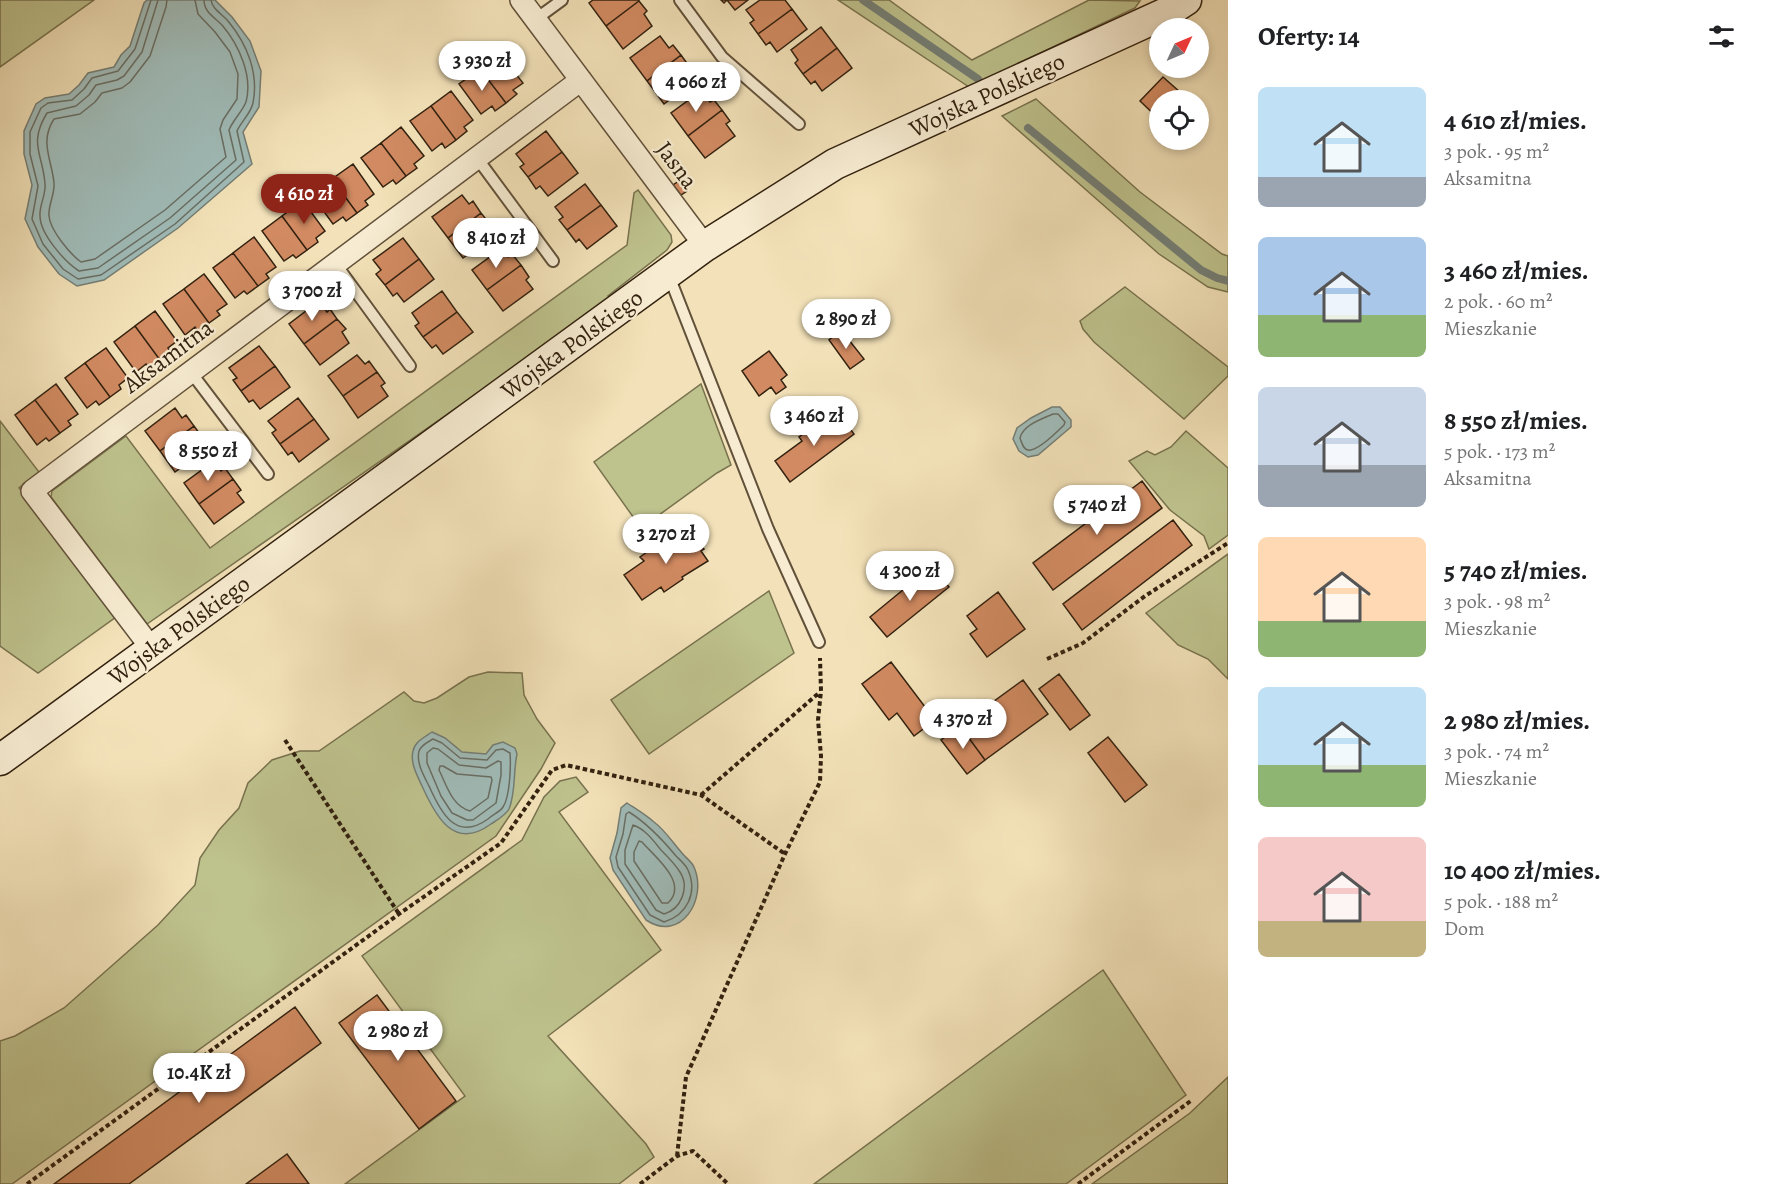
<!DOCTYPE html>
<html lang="pl">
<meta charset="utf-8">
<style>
:root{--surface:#fff;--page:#f2f2f2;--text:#202124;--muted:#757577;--accent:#8f2418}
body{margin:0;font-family:Alegreya,serif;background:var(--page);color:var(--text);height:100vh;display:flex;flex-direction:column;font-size:22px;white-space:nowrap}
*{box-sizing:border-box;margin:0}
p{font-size:20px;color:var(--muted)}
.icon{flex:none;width:33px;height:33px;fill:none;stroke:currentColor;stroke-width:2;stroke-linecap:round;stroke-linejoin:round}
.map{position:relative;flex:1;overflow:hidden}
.drawer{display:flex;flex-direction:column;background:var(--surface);width:540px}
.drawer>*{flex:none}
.needle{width:39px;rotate:46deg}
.controls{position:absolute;left:1149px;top:18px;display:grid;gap:12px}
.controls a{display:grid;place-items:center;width:60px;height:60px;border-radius:50%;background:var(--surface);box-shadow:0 3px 9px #0003;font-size:30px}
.price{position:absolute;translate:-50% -51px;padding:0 14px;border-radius:21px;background:#fff;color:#222;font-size:20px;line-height:39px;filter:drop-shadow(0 2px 3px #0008)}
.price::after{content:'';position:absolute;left:50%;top:36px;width:18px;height:14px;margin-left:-9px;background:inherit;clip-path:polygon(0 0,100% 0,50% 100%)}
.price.on{background:var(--accent);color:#fff}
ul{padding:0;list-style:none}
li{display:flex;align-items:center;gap:18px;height:150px;padding:0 30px}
li span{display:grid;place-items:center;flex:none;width:168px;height:120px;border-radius:9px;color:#555}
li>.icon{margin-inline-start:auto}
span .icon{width:72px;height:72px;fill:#fffc;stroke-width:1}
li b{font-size:26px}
h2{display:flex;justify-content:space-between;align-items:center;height:72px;padding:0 30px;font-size:26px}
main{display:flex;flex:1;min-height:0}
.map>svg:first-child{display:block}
.green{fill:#bec28d;stroke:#78724e;stroke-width:1.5}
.water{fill:#a0bcb9;stroke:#747e75;stroke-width:1.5}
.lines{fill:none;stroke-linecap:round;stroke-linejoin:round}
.shore{stroke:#696e64;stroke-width:1.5}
.stream{stroke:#747e75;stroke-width:8}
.building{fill:#d18a61;stroke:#32210f;stroke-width:1.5}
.lane-casing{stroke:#62513a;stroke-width:14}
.street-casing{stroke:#62513a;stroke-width:24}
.secondary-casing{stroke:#32210f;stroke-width:33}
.path{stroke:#32210f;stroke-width:4;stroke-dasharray:4.5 3;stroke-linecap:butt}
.lane{stroke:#f7ecd2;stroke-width:10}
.street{stroke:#f7ecd2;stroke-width:21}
.secondary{stroke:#f7ecd2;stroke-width:30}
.labels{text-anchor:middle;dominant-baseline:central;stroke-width:4.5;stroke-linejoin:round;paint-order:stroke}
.street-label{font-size:24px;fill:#32210f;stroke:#f7ecd2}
</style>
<main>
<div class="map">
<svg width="1228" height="1184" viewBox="0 0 1228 1184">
<rect width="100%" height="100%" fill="#f3e2b9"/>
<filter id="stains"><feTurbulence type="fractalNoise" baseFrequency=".00333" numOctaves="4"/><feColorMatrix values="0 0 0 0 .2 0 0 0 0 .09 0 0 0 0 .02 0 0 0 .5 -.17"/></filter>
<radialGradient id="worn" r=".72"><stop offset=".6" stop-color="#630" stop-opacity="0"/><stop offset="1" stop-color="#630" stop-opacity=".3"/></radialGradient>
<path class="green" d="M0 0H94L0 67Z
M838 0H889L972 60 1089 0 1140 1 1135 8 969 87Z
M1036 99 1140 192 1222 254 1228 256V292L1208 287 1159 254 1002 116Z
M638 190 671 235 672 242 667 250 608 296 611 300 147 624 51 497 52 491 126 436 210 548 627 245 634 193Z
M1125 287 1228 367V376L1184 419 1094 342 1083 329 1080 321Z
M701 384 731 465 717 473 641 528 594 462Z
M0 421 39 472 19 488 116 617 38 673 0 646Z
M1186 431 1228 468V535L1209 549 1204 536 1170 510 1129 461 1147 451 1155 455 1171 447Z
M1228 554V679L1208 659 1178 645 1146 613Z
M769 591 794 653 649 754 611 700Z
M488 672 522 673 524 695 537 719 555 743 541 769 496 836 12 1184H0V1041L15 1036 64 1008 158 925 195 885 200 858 219 830 239 808 248 783 272 760 300 751H319L404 692 414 701 424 703 437 698 469 677Z
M576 777 588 792 559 812 661 950 548 1036 646 1144 654 1157 619 1184H345L465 1096 362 956 522 840 544 797 560 781Z
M1103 970 1186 1095 1066 1184H814Z
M1228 1077V1184H1092L1190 1113Z"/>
<path class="water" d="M147 0H215L232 17 250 41 261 71 259 107 243 132 252 164 178 228 104 280 77 286 59 274 38 247 25 219 32 185 24 154V131L36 104 45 98 69 94 79 85 88 73 114 67 121 55 130 46 144 3Z
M1052 407H1060L1071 420V427L1038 455 1028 457 1019 451 1013 439 1017 428 1031 418Z
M432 732 445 738 462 752 486 754 493 745 503 742 515 748 517 754C513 772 516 792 509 809 506 815 497 820 491 824 454 851 436 817 422 786 417 775 410 763 413 751 415 741 425 737 432 732Z
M627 803C636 809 646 815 654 822 665 830 673 843 682 853 685 857 692 862 694 867 708 899 681 943 646 920L613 870 610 858 617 833 621 808Z"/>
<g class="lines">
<path class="shore" d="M151 0 135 49 118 71 92 78 84 89 72 100 48 103 41 108 30 132V154L38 186 32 219 43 244 63 269 78 279 101 275 175 224 244 162 237 131C241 122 251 113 253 103 259 73 247 44 228 21 222 14 212 9 211 0
M158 0 142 52 124 76 117 80 96 85 89 95 76 106 47 113C28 144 43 154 45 184 46 195 39 206 40 216 40 234 65 262 79 271L98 268 170 218 236 160 229 130C233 120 242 112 246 102 253 76 239 45 222 25 214 17 204 12 204 0
M167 0 166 7 150 56 130 82 122 88 102 93 95 102 80 114 54 119C39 142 52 160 54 183 55 194 48 205 49 216 50 230 70 254 81 262L95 259 165 210 226 157 220 129 223 120 237 99 238 74 230 52 215 32 198 14 195 0
M1053 414H1058L1065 422 1064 425C1058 431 1037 452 1028 450 1023 449 1022 443 1020 438 1023 425 1042 419 1053 414Z
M433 739 442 743 460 758 487 760 496 750 503 749 510 753C511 765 510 797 503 807 500 812 492 815 488 819 456 842 441 813 429 786 424 776 416 763 419 751 421 745 428 742 433 739Z
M433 748 438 749 459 765 486 768 498 761 501 762V775L496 803 473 820H467L452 813 441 796 427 763V753Z
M440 766H443L457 774 491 777 492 780 488 798 470 811C452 806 447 786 439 770Z
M629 812C648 824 662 839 676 856 680 860 686 865 688 870 698 893 687 915 664 922L650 915 618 867 616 857 623 834 626 814Z
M633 825C645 829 653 840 661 850 667 856 675 864 680 872 690 888 681 909 664 914L656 910 625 864V850Z
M639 841 642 842C655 857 689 883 668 903H662L634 861V852Z"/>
<path class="stream" d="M863 0 978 79
M1028 128 1201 270 1217 278 1228 281"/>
</g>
<path class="building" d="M593 0H639V1L606 26 589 3Z
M721 0H748L735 10 727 0 724 3Z
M760 0H785L792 9 758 34 750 23 754 20 746 10Z
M639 1 647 11 644 14 652 26 623 49 606 26Z
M792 9 807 29 777 52 770 42 766 45 758 34Z
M821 27 837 48 803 74 795 63 798 60 791 50Z
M660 36 669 48 673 45 681 55 647 81 630 58Z
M837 48 852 68 822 91 815 81 811 84 803 74Z
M500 54 523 83 513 90 517 94 506 103 480 69Z
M681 55 689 66 685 69 694 81 664 104 647 81Z
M480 69 506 103 495 111 492 106 481 114 459 84Z
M1163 77 1189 100H1160V120L1140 101Z
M451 91 473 120 464 127 467 131 456 140 431 106Z
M701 91 710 102 714 100 722 110 688 136 671 113Z
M431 106 456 140 445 148 442 143 432 151 410 121Z
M722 110 730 121 726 124 735 136 705 158 688 136Z
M401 127 424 156 414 164 417 168 406 176 381 143Z
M546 131 562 152 528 177 520 167 524 164 516 154Z
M381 143 406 176 396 184 393 180 383 187 361 158Z
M562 152 578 173 548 196 540 186 536 189 528 177Z
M353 164 374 194 365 201 368 205 357 213 332 179Z
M332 179 357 213 346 221 343 217 333 224 311 194Z
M679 181 687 191 681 195 673 185Z
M585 184 601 205 567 230 559 220 563 217 555 207Z
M462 195 469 204 473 201 481 213 448 238 432 217Z
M303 201 325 231 316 238 318 242 307 250 282 216Z
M601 205 617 226 587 249 579 239 576 242 567 230Z
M481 213 490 224 486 227 493 236 463 258 448 238Z
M282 216 307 250 296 258 293 255 284 261 262 231Z
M254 237 276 267 266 274 269 278 258 286 233 253Z
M403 238 419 259 385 285 376 274 381 270 373 260Z
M502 248 508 257 512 254 521 265 487 290 472 270Z
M233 253 258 286 247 294 244 291 235 298 213 268Z
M419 259 434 279 404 302 397 293 393 296 385 285Z
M521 265 529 277 526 280 533 289 503 311 487 290Z
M204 274 227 304 217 311 220 315 209 323 184 289Z
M184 289 209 323 198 331 195 327 185 335 163 304Z
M442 291 457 312 423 337 415 326 419 323 412 313Z
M319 301 327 312 330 309 337 319 304 344 289 324Z
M155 311 177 341 168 348 171 352 160 360 135 326Z
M457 312 473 332 443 354 436 345 432 348 423 337Z
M337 319 346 329 342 332 349 343 320 365 304 344Z
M135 326 160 360 149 368 146 364 136 372 114 342Z
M841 330 864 359 850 369 829 340Z
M259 346 275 366 241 391 233 380 237 378 229 368Z
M106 348 128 378 119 385 121 389 110 397 85 363Z
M769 351 787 375 781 380 786 387 776 394 771 387 759 396 742 371Z
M357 355 365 364 369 361 377 372 343 396 328 376Z
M85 363 110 397 99 405 96 401 87 408 65 378Z
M275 366 290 387 260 409 253 400 249 402 241 391Z
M377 372 385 383 381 386 388 396 358 418 343 396Z
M56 384 78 414 68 421 71 425 60 433 35 400Z
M298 398 314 419 280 444 272 433 276 430 268 421Z
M35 400 60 433 49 441 46 438 37 445 15 415Z
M175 408 182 418 186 415 194 426 160 451 145 431Z
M839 414 854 434 790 482 775 461 802 441 799 437 810 429 813 433Z
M314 419 329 439 299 462 292 452 288 455 280 444Z
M194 426 202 437 198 440 205 450 175 472 160 451Z
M214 461 221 471 225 468 233 479 199 504 184 483Z
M233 479 241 490 237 493 244 502 214 524 199 504Z
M1142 481 1162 508 1053 590 1033 563Z
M1173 520 1192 545 1082 630 1063 604Z
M669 534 671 536 673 534 677 541H683L694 535 704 549 701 551 708 561 682 577 683 579 664 592 661 587 642 600 624 575 644 561 640 557 654 547 652 545Z
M932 566 949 587 887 637 870 617Z
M998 592 1025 629 987 657 970 634 977 629 967 616Z
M891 662 935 720 914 736 897 713 889 720 862 684Z
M1059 674 1090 715 1070 730 1039 689Z
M1023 680 1048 714 985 760 960 726Z
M960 726 985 760 967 774 941 740Z
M1108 737 1147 785 1125 802 1088 753Z
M377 995 456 1101 419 1129 339 1023Z
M295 1007 321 1043 129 1184H54Z
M287 1154 309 1184H246Z"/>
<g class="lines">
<g class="lane-casing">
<path id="lane" d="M680 0 722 57 799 124
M536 19 562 0
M477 158 553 261
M335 263 410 366
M669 276 768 529 819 642
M190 371 268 474"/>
</g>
<g class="street-casing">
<path id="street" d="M521 0 705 246
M152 649 32 491 581 80"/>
</g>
<g class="secondary-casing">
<path id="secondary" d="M0 760 705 246 835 164 1166 13 1186 0"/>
</g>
<path class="path" d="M1047 659 1083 643 1145 596 1228 543
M285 740 399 914
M701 795 820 692
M677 1156 686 1077 785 854 820 782 821 756 818 720 821 691 820 658
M27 1184 399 914 501 843 552 770 566 765 701 795 785 854
M640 1184 677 1156 693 1151 728 1184
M1078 1184 1192 1100"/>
<use href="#lane" class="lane"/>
<use href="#street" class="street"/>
<use href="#secondary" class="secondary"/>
</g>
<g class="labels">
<g class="street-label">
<text transform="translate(987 95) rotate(-25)">Wojska Polskiego</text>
<text transform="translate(677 165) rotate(53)">Jasna</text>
<text transform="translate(572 344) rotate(-36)">Wojska Polskiego</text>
<text transform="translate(168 356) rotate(-37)">Aksamitna</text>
<text transform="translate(179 630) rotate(-36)">Wojska Polskiego</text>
</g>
</g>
<rect width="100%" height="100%" filter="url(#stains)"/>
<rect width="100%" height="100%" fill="url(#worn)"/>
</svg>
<div class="controls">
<a><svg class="needle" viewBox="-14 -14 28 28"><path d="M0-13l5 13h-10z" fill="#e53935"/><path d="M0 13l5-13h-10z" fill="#757577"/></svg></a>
<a><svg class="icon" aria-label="locate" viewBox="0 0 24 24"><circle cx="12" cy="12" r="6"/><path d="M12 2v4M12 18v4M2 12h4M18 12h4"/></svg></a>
</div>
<b class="price" style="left:482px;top:92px">3 930 zł</b>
<b class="price" style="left:696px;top:113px">4 060 zł</b>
<b class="price on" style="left:304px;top:225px">4 610 zł</b>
<b class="price" style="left:496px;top:269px">8 410 zł</b>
<b class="price" style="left:312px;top:322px">3 700 zł</b>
<b class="price" style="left:846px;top:350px">2 890 zł</b>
<b class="price" style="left:814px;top:447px">3 460 zł</b>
<b class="price" style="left:208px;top:482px">8 550 zł</b>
<b class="price" style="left:1097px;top:536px">5 740 zł</b>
<b class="price" style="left:666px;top:565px">3 270 zł</b>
<b class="price" style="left:910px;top:602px">4 300 zł</b>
<b class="price" style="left:963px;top:750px">4 370 zł</b>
<b class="price" style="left:398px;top:1062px">2 980 zł</b>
<b class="price" style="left:199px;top:1104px">10.4K zł</b>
</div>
<section class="drawer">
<h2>Oferty: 14<svg class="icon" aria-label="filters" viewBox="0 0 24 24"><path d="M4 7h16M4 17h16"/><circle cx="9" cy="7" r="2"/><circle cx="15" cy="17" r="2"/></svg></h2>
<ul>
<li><span style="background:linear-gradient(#bfe0f5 75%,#9aa5b1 0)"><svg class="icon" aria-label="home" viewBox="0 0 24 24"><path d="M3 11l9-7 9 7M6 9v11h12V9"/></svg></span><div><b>4 610 zł/mies.</b><p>3 pok. · 95 m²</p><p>Aksamitna</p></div></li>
<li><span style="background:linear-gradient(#a9c7e8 65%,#8fb573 0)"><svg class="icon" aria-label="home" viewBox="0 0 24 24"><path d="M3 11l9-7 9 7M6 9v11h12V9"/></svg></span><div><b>3 460 zł/mies.</b><p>2 pok. · 60 m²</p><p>Mieszkanie</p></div></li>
<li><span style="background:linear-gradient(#c9d6e8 65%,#9aa5b1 0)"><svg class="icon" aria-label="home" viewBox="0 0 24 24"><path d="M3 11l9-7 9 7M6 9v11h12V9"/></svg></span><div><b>8 550 zł/mies.</b><p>5 pok. · 173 m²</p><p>Aksamitna</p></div></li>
<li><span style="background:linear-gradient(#ffd9b3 70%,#8fb573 0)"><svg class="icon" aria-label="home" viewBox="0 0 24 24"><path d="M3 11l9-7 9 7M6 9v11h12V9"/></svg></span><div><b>5 740 zł/mies.</b><p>3 pok. · 98 m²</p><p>Mieszkanie</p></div></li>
<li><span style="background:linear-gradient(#bfe0f5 65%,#8fb573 0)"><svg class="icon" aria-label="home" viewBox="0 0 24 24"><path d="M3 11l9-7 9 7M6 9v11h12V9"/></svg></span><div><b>2 980 zł/mies.</b><p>3 pok. · 74 m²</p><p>Mieszkanie</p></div></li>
<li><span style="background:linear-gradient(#f6c9c9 70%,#c2b280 0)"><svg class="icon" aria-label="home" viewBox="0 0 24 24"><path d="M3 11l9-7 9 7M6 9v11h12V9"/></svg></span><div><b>10 400 zł/mies.</b><p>5 pok. · 188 m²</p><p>Dom</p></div></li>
</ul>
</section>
</main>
